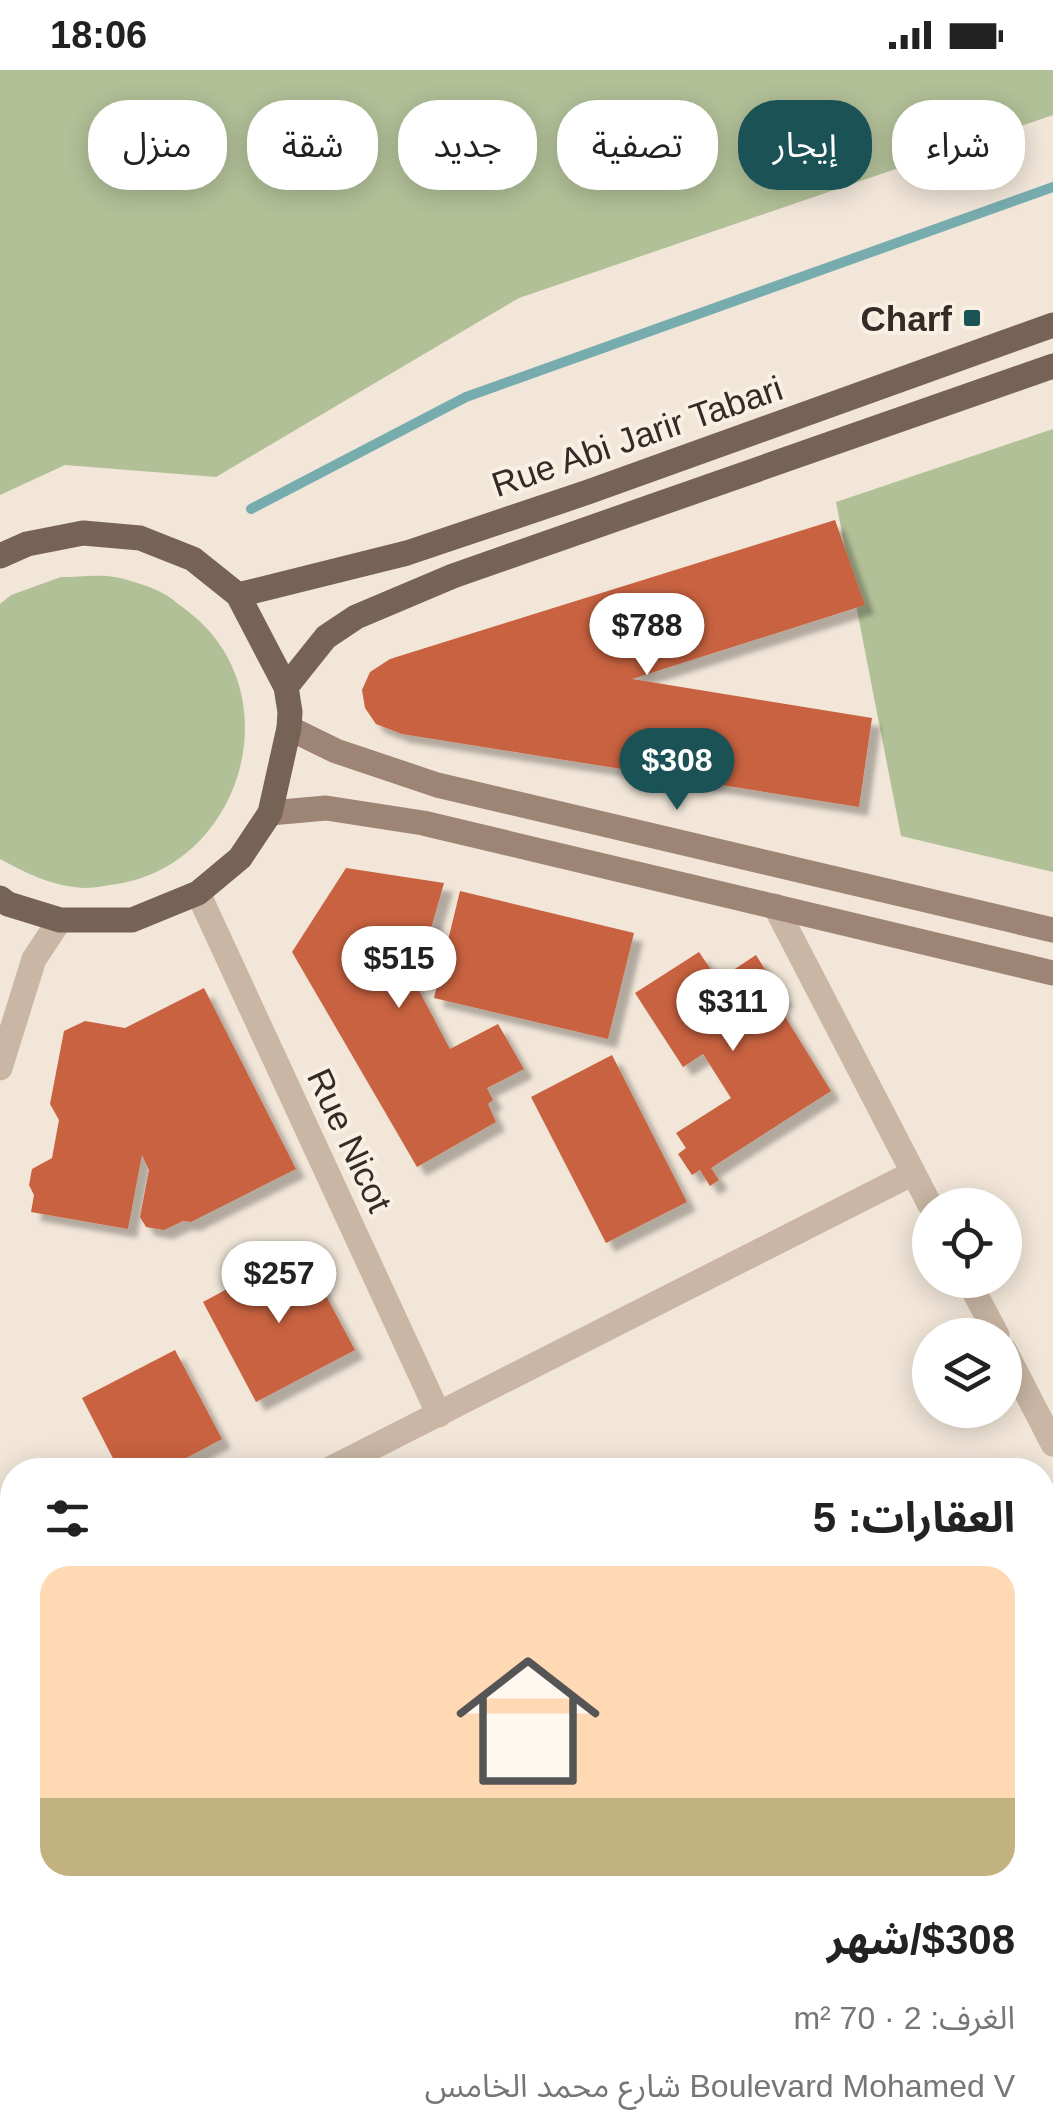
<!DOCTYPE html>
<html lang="ar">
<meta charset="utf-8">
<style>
:root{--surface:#fff;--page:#f2f2f2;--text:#222;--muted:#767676;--line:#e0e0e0;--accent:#1b5256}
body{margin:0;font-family:Helvetica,"Noto Sans Arabic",sans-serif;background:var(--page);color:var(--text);direction:rtl;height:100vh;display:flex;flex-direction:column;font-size:38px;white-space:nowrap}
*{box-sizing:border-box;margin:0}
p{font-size:32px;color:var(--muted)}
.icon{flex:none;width:55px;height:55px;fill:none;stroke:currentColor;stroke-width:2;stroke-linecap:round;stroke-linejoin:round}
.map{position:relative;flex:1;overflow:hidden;direction:ltr}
.details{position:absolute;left:0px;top:1388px;width:1055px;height:672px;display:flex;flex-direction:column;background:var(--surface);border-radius:40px 40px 0 0;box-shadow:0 5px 25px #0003;direction:rtl}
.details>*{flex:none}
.banner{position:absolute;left:30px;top:30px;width:995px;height:90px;direction:rtl;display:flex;gap:20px}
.tools{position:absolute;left:912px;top:1118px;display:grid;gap:20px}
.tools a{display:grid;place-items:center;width:110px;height:110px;border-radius:50%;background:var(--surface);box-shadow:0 5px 25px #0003;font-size:50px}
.price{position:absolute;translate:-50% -85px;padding:0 22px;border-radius:35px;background:#fff;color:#222;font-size:32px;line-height:65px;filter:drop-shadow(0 2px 5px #0008)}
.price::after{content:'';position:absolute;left:50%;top:60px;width:30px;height:22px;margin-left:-15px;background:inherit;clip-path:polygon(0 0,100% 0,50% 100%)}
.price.selected{background:var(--accent);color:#fff}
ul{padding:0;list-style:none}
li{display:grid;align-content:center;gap:20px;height:530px;padding:0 40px}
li+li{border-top:2px solid var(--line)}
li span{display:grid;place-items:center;height:310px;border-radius:30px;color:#555}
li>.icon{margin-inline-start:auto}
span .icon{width:180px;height:180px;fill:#fffc;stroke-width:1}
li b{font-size:42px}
h2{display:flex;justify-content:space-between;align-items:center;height:120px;padding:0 40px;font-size:42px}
.chip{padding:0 35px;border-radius:40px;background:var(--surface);box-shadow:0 5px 25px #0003;font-size:35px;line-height:90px}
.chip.selected{background:var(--accent);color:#fff}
.status{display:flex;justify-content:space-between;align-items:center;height:70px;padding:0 50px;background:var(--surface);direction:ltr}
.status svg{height:28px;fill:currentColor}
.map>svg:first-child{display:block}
.green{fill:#b2c098}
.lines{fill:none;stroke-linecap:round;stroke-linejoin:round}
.stream{stroke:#77acaf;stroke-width:10}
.building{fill:#c8623f;filter:url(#shadow)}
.street{stroke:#c9b6a4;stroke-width:25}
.secondary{stroke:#9d8475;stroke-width:25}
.primary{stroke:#776256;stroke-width:25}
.poi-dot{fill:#1b5256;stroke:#f9f0e4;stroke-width:4}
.labels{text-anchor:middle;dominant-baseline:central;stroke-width:8;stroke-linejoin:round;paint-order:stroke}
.poi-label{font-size:35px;font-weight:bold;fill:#342b26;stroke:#f9f0e4;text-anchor:end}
.street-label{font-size:35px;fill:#342b26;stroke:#f9f0e4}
</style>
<div class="status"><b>18:06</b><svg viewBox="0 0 49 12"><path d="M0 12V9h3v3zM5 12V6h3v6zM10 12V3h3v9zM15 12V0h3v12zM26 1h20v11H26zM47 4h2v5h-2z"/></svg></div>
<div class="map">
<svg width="1053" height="2058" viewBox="0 0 1053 2058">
<defs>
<filter id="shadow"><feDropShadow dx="9" dy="9" stdDeviation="2.5" flood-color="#0004"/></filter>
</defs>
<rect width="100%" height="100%" fill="#f1e6d8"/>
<path class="green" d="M0 0H1053V45L519 228 216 407 65 395 0 425Z
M1053 359V802L901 766 836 432Z
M61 507C78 507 98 504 115 507 130 510 153 517 166 525 174 530 182 537 190 543 292 623 243 794 117 814 107 815 96 818 86 818 54 817 28 804 0 789V534L11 525Z"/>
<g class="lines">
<path class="stream" d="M251 439 466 327 1053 117"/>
</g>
<path class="building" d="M835 450 865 535 632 609 872 648 859 737 402 664 376 654 365 638 362 620 370 602 390 589Z
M346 798 444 813 423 887 407 898 450 979 498 954 524 999 487 1018 493 1030 488 1034 496 1052 417 1097 292 882Z
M460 821 634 863 608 969 434 928Z
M699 882 718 910 756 885 783 928 776 932 831 1021 711 1098 719 1110 710 1116 700 1100 692 1105 678 1084 686 1078 676 1063 731 1028 703 984 683 997 635 923Z
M204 918 296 1099 191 1152 183 1151 164 1160 146 1157 140 1147 149 1100 142 1085 128 1159 31 1142 34 1125 29 1115 32 1099 52 1088 59 1050 50 1034 64 961 85 951 125 958Z
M612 985 687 1132 606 1173 531 1027Z
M301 1179 355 1280 256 1332 203 1232Z
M175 1280 222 1369 164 1400H119L82 1328Z
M1053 1819V2017L1042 2020V1823Z
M781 2048H883L886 2058H780L777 2049Z"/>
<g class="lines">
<path class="street" d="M198 823 439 1345
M775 836 930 1135
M0 998 34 889 60 850
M968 1210 997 1265
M1005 1281 1053 1374
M328 1400 913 1103
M0 1562 12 1556"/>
<path class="secondary" d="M289 658 336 681 437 715 1053 860
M270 743 326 738 423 753 1053 903"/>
<path class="primary" d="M0 486 27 474 83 463 140 468 193 489 238 525 286 617 290 642 289 658 270 743 240 788 198 823 132 850H60L8 834 0 828
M238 525 407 483 588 422 1053 255
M286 617 326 567 356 547 453 506 1053 296"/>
</g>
<rect class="poi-dot" x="962" y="238" width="20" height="20" rx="5"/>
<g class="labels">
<g class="poi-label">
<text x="952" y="248">Charf</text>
</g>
<g class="street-label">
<text transform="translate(637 366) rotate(-19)">Rue Abi Jarir Tabari</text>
<text transform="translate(350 1070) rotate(65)">Rue Nicot</text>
</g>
</g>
</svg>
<div class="tools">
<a><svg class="icon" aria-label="locate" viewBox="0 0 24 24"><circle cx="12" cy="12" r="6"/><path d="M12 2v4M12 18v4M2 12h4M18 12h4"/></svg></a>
<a><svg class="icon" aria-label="layers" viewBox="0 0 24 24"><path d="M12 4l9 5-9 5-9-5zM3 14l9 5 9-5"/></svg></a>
</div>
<b class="price" style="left:647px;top:608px">$788</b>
<b class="price selected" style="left:677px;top:743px">$308</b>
<b class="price" style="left:399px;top:941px">$515</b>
<b class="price" style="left:733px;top:984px">$311</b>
<b class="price" style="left:279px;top:1256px">$257</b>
<div class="banner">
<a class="chip">شراء</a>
<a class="chip selected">إيجار</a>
<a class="chip">تصفية</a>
<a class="chip">جديد</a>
<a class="chip">شقة</a>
<a class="chip">منزل</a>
</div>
<section class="details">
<h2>العقارات: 5<svg class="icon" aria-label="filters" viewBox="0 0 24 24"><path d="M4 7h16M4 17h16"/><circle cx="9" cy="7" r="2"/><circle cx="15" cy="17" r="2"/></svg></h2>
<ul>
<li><span style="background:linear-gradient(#ffd9b3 75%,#c2b280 0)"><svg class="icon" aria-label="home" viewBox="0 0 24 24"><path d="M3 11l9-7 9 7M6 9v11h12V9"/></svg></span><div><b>$308/شهر</b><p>الغرف: 2 · 70 m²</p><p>Boulevard Mohamed V شارع محمد الخامس</p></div></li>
</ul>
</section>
</div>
